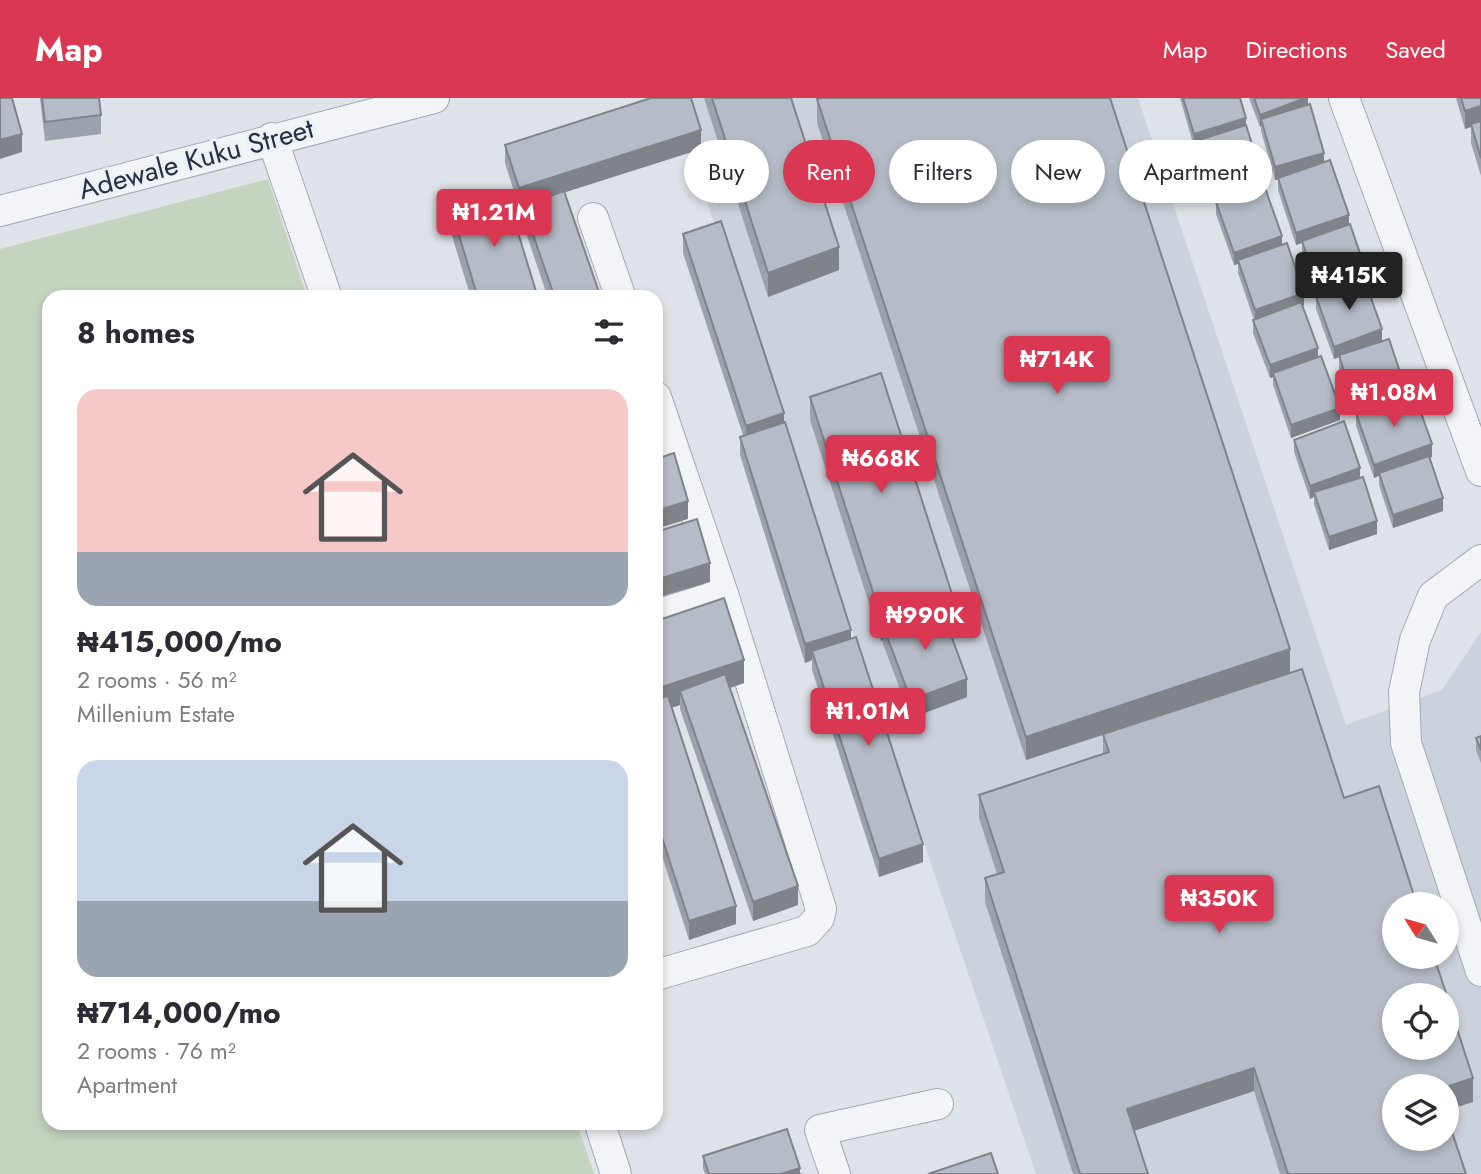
<!DOCTYPE html>
<meta charset="utf-8">
<style>
:root{--surface:#fff;--page:#f7f7f7;--text:#2b2b33;--muted:#7c7c81;--accent:#da3752}
body{margin:0;font-family:Jost,sans-serif;background:var(--page);color:var(--text);height:100vh;display:flex;flex-direction:column;font-size:26px;white-space:nowrap}
*{box-sizing:border-box;margin:0}
p{font-size:23px;color:var(--muted)}
.icon{flex:none;width:38px;height:38px;fill:none;stroke:currentColor;stroke-width:2;stroke-linecap:round;stroke-linejoin:round}
.map{position:relative;flex:1;overflow:hidden}
.details{position:absolute;left:42px;top:192px;width:621px;height:840px;display:flex;flex-direction:column;background:var(--surface);border-radius:21px;box-shadow:0 4px 10px #0003}
.details>*{flex:none}
.guide{position:absolute;left:684px;top:42px;width:665px;height:63px;display:flex;gap:14px}
.needle{width:46px;rotate:307deg}
.controls{position:absolute;left:1382px;top:794px;display:grid;gap:14px}
.controls a{display:grid;place-items:center;width:77px;height:77px;border-radius:50%;background:var(--surface);box-shadow:0 4px 10px #0003;font-size:35px}
.price{position:absolute;translate:-50% -60px;padding:0 16px;border-radius:7px;background:var(--accent);color:#fff;font-size:23px;line-height:46px;filter:drop-shadow(0 2px 4px #0008)}
.price::after{content:'';position:absolute;left:50%;top:42px;width:21px;height:16px;margin-left:-10px;background:inherit;clip-path:polygon(0 0,100% 0,50% 100%)}
.price.selected{background:#222;color:#fff}
ul{padding:0;list-style:none}
li{display:grid;align-content:center;gap:14px;height:371px;padding:0 35px}
li span{display:grid;place-items:center;height:217px;border-radius:21px;color:#555}
li>.icon{margin-inline-start:auto}
span .icon{width:126px;height:126px;fill:#fffc;stroke-width:1}
li b{font-size:30px}
h2{display:flex;justify-content:space-between;align-items:center;height:84px;padding:0 35px;font-size:30px}
.pill{padding:0 24px;border-radius:32px;background:var(--surface);box-shadow:0 4px 10px #0003;font-size:24px;line-height:63px}
.pill.selected{background:var(--accent);color:#fff}
header{display:flex;align-items:center;gap:42px;box-sizing:border-box;height:98px;padding:0 35px;background:var(--accent);color:#fff}
header strong{font-size:33px}
nav{display:flex;gap:38px;margin-inline-start:auto;font-size:24px}
.map>svg:first-child{display:block}
.built{fill:#ccd2dc;fill-rule:evenodd}
.green{fill:#c4d4bf}
.lines{fill:none;stroke-linecap:round;stroke-linejoin:round}
.minor-casing{stroke:#a3aab4;stroke-width:32}
.minor{stroke:#f2f4f7;stroke-width:30}
.wall{fill:#9ca2ab}
.shaded-wall{fill:#7f848b}
.building{fill:#b5bcc7;stroke:#7f848b;stroke-width:2}
.labels{text-anchor:middle;dominant-baseline:central;stroke-width:6;stroke-linejoin:round;paint-order:stroke}
.street-label{font-size:28px;fill:#263042;stroke:#eef2f7}
</style>
<header>
<strong>Map</strong>
<nav><a>Map</a><a>Directions</a><a>Saved</a></nav>
</header>
<div class="map">
<svg width="1481" height="1076" viewBox="0 0 1481 1076">
<rect width="100%" height="100%" fill="#dee3e9"/>
<path class="built" d="M672 0H1138L1346 627 1442 592 1481 534V1076H1036ZM1395 807H1447V859H1395ZM1395 898H1447V950H1395ZM1395 989H1447V1041H1395Z"/>
<path class="green" d="M268 81 307 199 49 200V1026H577L594 1076H0V151Z"/>
<g class="lines">
<g class="minor-casing">
<path id="minor" d="M1344 0 1481 373
M272 40 327 200
M0 113 434 0
M593 120 621 200
M656 299 723 496 821 811 819 820 807 833 656 877
M1481 462 1433 498 1415 542 1404 594 1406 645 1481 873
M656 517 723 496
M600 1026 616 1076
M835 1076 820 1032 938 1006"/>
</g>
<use href="#minor" class="minor"/>
</g>
<path class="wall" d="M40 0H99L101 17V36L45 43Z
M704 0H791L839 172 768 199Z
M1180 0H1240L1261 87 1212 103 1196 56V48L1194 49Z
M1249 0H1308V7L1324 65 1349 127 1382 243 1404 298 1432 359 1430 360 1443 413 1393 430 1379 387V378L1374 380 1356 328V315L1391 303 1353 315 1339 270V259L1334 261 1316 211V198L1302 155V145L1296 147 1278 92V81L1275 82 1261 33V29H1260Z
M1456 0H1481V78L1471 45V29L1465 31Z
M817 1 1290 575 1473 1004 1447 1012V989H1395L1466 1076H1280L1254 993 1134 1033 1148 1076H1073L985 804V780L997 776 979 720V697L1103 656V637L1026 662 817 25Z
M505 47 701 51 564 94 601 200H548L523 126V108L525 107 519 109 505 65Z
M1216 104 1282 146 1304 207 1302 208 1318 259 1340 322 1291 340 1273 287V279L1270 280 1253 235V222H1254L1238 175V166L1234 167 1216 116Z
M452 114 538 200H471L452 138Z
M683 136 784 324 851 541 923 764 879 779 812 572V562L805 565 740 357V339L743 337 683 155Z
M810 299 952 520 945 522 967 599 911 620 883 546V542L881 543 810 322Z
M1294 342 1360 379 1377 436 1329 452 1314 406V399L1310 401 1294 354Z
M656 523 744 585 730 590 798 807 753 823 680 611V607L671 610 736 826 689 842 656 739Z
M1481 638V665L1476 652V640Z
M703 1058 800 1075 804 1076H705L703 1070Z"/>
<path class="shaded-wall" d="M1305 0H1308V12L1261 21V29H1260V17Z
M1481 8V27L1471 26V29L1465 31V13Z
M1246 20V33L1196 43V48L1194 49V36Z
M701 32V51L519 109V90Z
M22 36V54L0 61V42Z
M1324 55V67L1275 82V69Z
M1261 74V87L1212 103V90Z
M1349 117V130L1302 143V145L1296 147V135Z
M1282 138V150L1238 162V166L1234 167V155Z
M839 149V172L768 199V175Z
M1365 170V183L1317 199V186Z
M1304 195V207L1255 224V212Z
M1382 231V243L1334 261V249Z
M1318 250V262L1273 275V279L1270 280V267Z
M1404 286V299L1353 315V302Z
M1340 310V322L1291 340V327Z
M784 315V334L746 346V328Z
M1432 346V359L1380 378 1379 375V378L1374 380V367Z
M1360 370V383L1314 394V399L1310 401V388Z
M1443 400V413L1393 430V417Z
M688 403V421L656 431V413Z
M1377 423V436L1329 452V439Z
M710 465V484L656 500V482Z
M952 496V520L888 540 883 528V542L881 543V519Z
M851 532V550L812 553V562L805 565V546Z
M1290 551V575L1026 662V639Z
M744 562V585L684 605 680 593V607L656 615V591Z
M967 581V599L911 620V602Z
M923 746V764L879 779V761Z
M798 788V807L753 823V804Z
M736 808V826L689 842V823Z
M1254 970V993L1127 1035V1011Z
M1473 980V1004L1447 1012V989Z
M800 1070V1076H781Z"/>
<path class="building" d="M0 0H12L22 36 0 42Z
M42 0H99L101 17 45 24Z
M651 0H691L701 32 519 90 505 47Z
M712 0H791L839 149 768 175Z
M821 0H1110L1290 551 1026 639 817 1Z
M1183 0H1240L1246 20 1194 36Z
M1254 0H1305L1260 17Z
M1461 0H1481V8L1465 13Z
M1310 6 1324 55 1275 69 1261 21Z
M1481 23V60L1471 26Z
M1246 27 1261 74 1212 90 1196 43Z
M1330 62 1349 117 1296 135 1278 80Z
M1264 87 1282 138 1234 155 1216 104Z
M505 92 538 200H478L452 114Z
M564 93 601 200H555L523 108Z
M721 123 784 315 746 328 683 136Z
M1350 126 1365 170 1317 186 1302 143Z
M1287 145 1304 195 1255 212 1238 162Z
M1364 180 1382 231 1334 249 1316 198Z
M1301 204 1318 250 1270 267 1253 222Z
M1389 241 1404 286 1353 302 1339 257Z
M1321 258 1340 310 1291 327 1273 275Z
M881 275 952 496 881 519 810 299Z
M1414 295 1432 346 1374 367 1356 315Z
M1344 323 1360 370 1310 388 1294 342Z
M785 324 851 532 805 546 740 339Z
M674 355 688 403 656 413V361Z
M1429 358 1443 400 1393 417 1379 375Z
M1363 379 1377 423 1329 439 1314 394Z
M697 421 710 465 656 482V434Z
M724 500 744 562 656 591V523Z
M940 507 967 581 911 602 883 528Z
M856 539 923 746 879 761 812 553Z
M1302 571 1344 700 1379 688 1417 807H1395V859H1434L1447 898H1395V950H1447V900L1473 980 1446 989H1395V1041H1447V1019L1466 1076H1288L1254 970 1127 1011 1148 1076H1080L985 780 1004 774 979 697 1109 654 1103 636Z
M725 576 798 788 753 804 680 593Z
M668 598 736 808 689 823 656 721V601Z
M1481 638V652L1476 640Z
M787 1031 800 1070 781 1076H709L703 1058Z
M991 1055 998 1076H928Z"/>
<g class="labels">
<g class="street-label">
<text transform="translate(196 61) rotate(-15)">Adewale Kuku Street</text>
</g>
</g>
</svg>
<div class="controls">
<a><svg class="needle" viewBox="-14 -14 28 28"><path d="M0-13l5 13h-10z" fill="#e53935"/><path d="M0 13l5-13h-10z" fill="#7c7c81"/></svg></a>
<a><svg class="icon" aria-label="locate" viewBox="0 0 24 24"><circle cx="12" cy="12" r="6"/><path d="M12 2v4M12 18v4M2 12h4M18 12h4"/></svg></a>
<a><svg class="icon" aria-label="layers" viewBox="0 0 24 24"><path d="M12 4l9 5-9 5-9-5zM3 14l9 5 9-5"/></svg></a>
</div>
<b class="price" style="left:494px;top:151px">₦1.21M</b>
<b class="price selected" style="left:1349px;top:214px">₦415K</b>
<b class="price" style="left:1057px;top:298px">₦714K</b>
<b class="price" style="left:1394px;top:331px">₦1.08M</b>
<b class="price" style="left:881px;top:397px">₦668K</b>
<b class="price" style="left:925px;top:554px">₦990K</b>
<b class="price" style="left:868px;top:650px">₦1.01M</b>
<b class="price" style="left:1219px;top:837px">₦350K</b>
<div class="guide">
<a class="pill">Buy</a>
<a class="pill selected">Rent</a>
<a class="pill">Filters</a>
<a class="pill">New</a>
<a class="pill">Apartment</a>
</div>
<section class="details">
<h2>8 homes<svg class="icon" aria-label="filters" viewBox="0 0 24 24"><path d="M4 7h16M4 17h16"/><circle cx="9" cy="7" r="2"/><circle cx="15" cy="17" r="2"/></svg></h2>
<ul>
<li><span style="background:linear-gradient(#f6c9c9 75%,#9aa5b1 0)"><svg class="icon" aria-label="home" viewBox="0 0 24 24"><path d="M3 11l9-7 9 7M6 9v11h12V9"/></svg></span><div><b>₦415,000/mo</b><p>2 rooms · 56 m²</p><p>Millenium Estate</p></div></li>
<li><span style="background:linear-gradient(#c9d6e8 65%,#9aa5b1 0)"><svg class="icon" aria-label="home" viewBox="0 0 24 24"><path d="M3 11l9-7 9 7M6 9v11h12V9"/></svg></span><div><b>₦714,000/mo</b><p>2 rooms · 76 m²</p><p>Apartment</p></div></li>
</ul>
</section>
</div>
